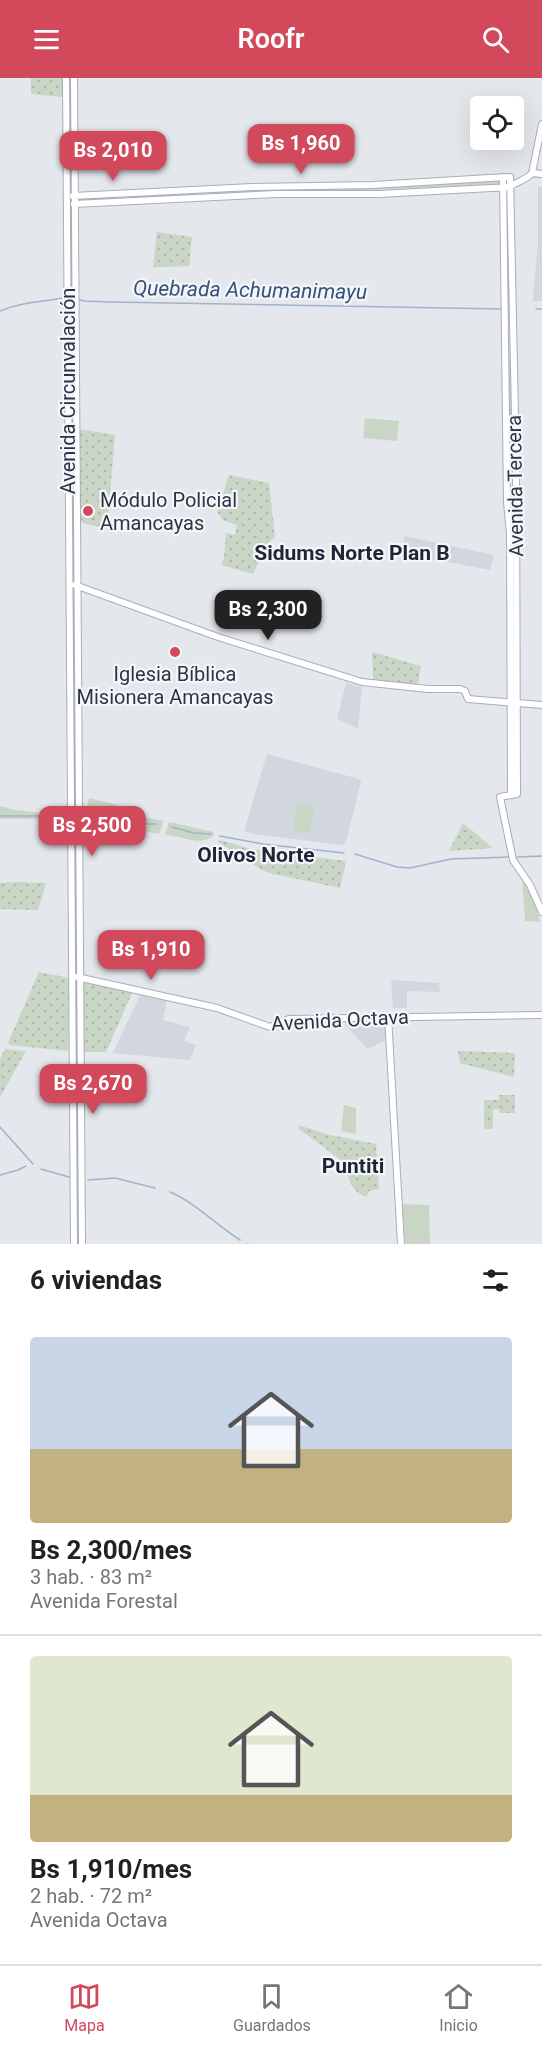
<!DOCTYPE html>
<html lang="es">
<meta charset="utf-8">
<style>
:root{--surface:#fff;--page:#f6f6f6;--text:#222;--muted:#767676;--line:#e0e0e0;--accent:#d1495b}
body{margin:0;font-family:Roboto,sans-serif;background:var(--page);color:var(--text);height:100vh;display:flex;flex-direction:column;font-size:22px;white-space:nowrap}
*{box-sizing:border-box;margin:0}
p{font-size:20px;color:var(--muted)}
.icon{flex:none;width:33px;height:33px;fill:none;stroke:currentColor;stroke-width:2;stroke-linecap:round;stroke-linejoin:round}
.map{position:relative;height:1166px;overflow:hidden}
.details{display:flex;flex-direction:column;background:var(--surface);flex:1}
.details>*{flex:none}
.controls{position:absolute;left:470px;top:18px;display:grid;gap:12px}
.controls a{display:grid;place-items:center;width:54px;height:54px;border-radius:6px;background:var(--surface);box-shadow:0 6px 24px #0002;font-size:30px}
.price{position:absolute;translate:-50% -51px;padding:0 14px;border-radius:12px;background:var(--accent);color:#fff;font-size:20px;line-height:39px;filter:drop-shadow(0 2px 3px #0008)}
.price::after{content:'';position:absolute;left:50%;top:36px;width:18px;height:14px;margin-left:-9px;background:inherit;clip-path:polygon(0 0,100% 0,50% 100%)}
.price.selected{background:#222;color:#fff}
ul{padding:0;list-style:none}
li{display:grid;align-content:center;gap:12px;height:318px;padding:0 30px}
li+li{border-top:2px solid var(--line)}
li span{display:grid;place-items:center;height:186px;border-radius:6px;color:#555}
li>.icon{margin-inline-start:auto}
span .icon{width:108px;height:108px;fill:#fffc;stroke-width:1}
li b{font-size:26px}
h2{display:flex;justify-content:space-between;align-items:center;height:72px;padding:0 30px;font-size:26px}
header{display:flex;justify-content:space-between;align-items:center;height:78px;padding:0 30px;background:var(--accent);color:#fff;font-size:27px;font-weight:600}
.tabs{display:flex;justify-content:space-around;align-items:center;height:84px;border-top:2px solid var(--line);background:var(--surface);font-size:16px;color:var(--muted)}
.tabs a{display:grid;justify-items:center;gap:3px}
.tabs .selected{color:var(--accent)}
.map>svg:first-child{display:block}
.built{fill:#d2d6de}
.grass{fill:#c9d6c5}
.park{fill:url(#park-dots)}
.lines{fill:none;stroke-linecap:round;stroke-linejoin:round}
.stream{stroke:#9fb4cc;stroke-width:1.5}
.secondary-casing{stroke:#a9aeb7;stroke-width:8}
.secondary{stroke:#fff;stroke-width:6}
.poi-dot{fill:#d1495b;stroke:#f4f6f9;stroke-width:2}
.labels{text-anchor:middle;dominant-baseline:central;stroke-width:4.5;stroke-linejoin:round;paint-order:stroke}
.street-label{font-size:20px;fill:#2b3445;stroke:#f4f6f9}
.poi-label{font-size:20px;fill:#2b3445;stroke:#f4f6f9;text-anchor:start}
.water-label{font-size:21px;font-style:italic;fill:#34527a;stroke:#f4f6f9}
.neighbourhood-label{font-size:21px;font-weight:bold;fill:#1d2536;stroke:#f4f6f9}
</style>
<header><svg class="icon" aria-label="menu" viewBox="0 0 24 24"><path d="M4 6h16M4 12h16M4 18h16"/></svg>Roofr<svg class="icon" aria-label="search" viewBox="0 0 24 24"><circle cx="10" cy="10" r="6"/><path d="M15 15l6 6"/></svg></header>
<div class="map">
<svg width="542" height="1166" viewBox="0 0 542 1166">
<defs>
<pattern id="park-dots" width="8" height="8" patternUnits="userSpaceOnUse" patternTransform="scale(1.5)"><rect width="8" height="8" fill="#c9d6c5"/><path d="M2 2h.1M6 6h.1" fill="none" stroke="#adb8ab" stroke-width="1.8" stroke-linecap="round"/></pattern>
</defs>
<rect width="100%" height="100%" fill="#e4e7ec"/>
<path class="built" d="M538 109H542V223H533L538 163Z
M405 458 494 477 490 492 400 475Z
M346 605 362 609 358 651 337 641Z
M267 676 359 701 361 704 346 764 343 767 253 756 244 753Z
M391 902 439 905 440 914 407 913V930H393Z
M140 917 167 922 163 942 190 949 184 963 196 967 190 982 113 975Z
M382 943 386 947 387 962 367 971 343 944Z"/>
<path class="grass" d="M496 102 501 104 499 106 325 114V111H351Z
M507 283 512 284 513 385 509 422Z
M365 340 399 343 397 363 363 360Z
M71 511 76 513 77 741H73Z
M89 720 118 727 110 752 105 755 83 750Z
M297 725 314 728 309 755 293 752Z
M0 728 16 732 66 738 68 746 37 741H0Z
M121 735 164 743 159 756 128 750 115 753Z
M169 744 214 754 213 758C199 769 181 757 165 757Z
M522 799 534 822 540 844 525 843Z
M344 1027 356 1030V1056L341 1053Z
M402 1126 429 1127 430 1166H405Z"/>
<path class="park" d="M31 0H63V16L61 19 31 16Z
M157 154 192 159 189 188 153 189Z
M79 351 115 357 107 451 80 444Z
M229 397 269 405 275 459 269 464 253 496 221 487 224 480 226 455 235 457 237 447 223 442 217 434Z
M372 574 421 588 418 605 413 607 375 603 373 601Z
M463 745 493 770 449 773Z
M220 762 251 771 346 783 340 810 273 796 262 792 217 763Z
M19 804 46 805 38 832 0 831V805Z
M39 894 69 900 68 973 10 967 8 965Z
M84 903 133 913 106 974H84Z
M5 971 26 973 0 1019V981Z
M458 973 515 975 514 999 460 985Z
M499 1017H515V1035H499V1031H493V1051H486L484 1049V1022H499Z
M298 1047 330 1057 376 1066 379 1111 369 1113 366 1119C344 1109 352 1095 341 1082L299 1051Z"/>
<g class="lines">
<path class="stream" d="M534 99H542
M77 221 84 223 111 224 501 231
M536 231H542
M0 233C21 224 41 224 64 220
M0 738H41L67 744
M81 745 110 749
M116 749 138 746H157
M172 749 194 755 211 756
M220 758 263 766 344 775
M355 776 397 789 410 790 451 781 510 779
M517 779 542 778
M0 1049 33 1086
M41 1091 69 1099
M0 1097 18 1092 26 1088
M88 1102 115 1100 155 1110
M170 1114C196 1125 216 1147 240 1162
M247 1166H248"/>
<g class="secondary-casing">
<path id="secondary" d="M66 0 74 1166
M74 0 82 1166
M532 95 542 46
M503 99 507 424 510 456 511 716
M510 99 516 384 517 716 500 719 513 782 530 807 542 834
M73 118 252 109 373 107 506 99
M74 126 276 116H379L510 109C517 103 527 102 532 95L542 96
M75 507 218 559 362 604 428 611H460L465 613 468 621 542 627
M77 899 217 930 270 949 289 941 542 937
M388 938 401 1166"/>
</g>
<use href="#secondary" class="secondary"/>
</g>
<g class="poi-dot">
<circle cx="88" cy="433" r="6"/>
<circle cx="175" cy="574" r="6"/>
</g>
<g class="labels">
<g class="street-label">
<text transform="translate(68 313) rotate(-90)">Avenida Circunvalación</text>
<text transform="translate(515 408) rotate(-91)">Avenida Tercera</text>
<text transform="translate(340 942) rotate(-3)">Avenida Octava</text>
</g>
<g class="poi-label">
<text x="100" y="422">Módulo Policial<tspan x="100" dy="23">Amancayas</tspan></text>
<text x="175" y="596" text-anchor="middle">Iglesia Bíblica<tspan x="175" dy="23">Misionera Amancayas</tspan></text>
</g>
<g class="water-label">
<text transform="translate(250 212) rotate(1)">Quebrada Achumanimayu</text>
</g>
<g class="neighbourhood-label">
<text x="352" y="475">Sidums Norte Plan B</text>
<text x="256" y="777">Olivos Norte</text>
<text x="353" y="1088">Puntiti</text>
</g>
</g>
</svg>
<div class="controls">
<a><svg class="icon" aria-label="locate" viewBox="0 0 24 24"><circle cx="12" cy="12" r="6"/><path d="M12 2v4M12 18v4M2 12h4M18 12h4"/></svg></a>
</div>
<b class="price" style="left:301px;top:97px">Bs 1,960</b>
<b class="price" style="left:113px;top:104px">Bs 2,010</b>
<b class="price selected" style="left:268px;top:563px">Bs 2,300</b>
<b class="price" style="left:92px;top:779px">Bs 2,500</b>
<b class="price" style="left:151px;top:903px">Bs 1,910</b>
<b class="price" style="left:93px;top:1037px">Bs 2,670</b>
</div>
<section class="details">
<h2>6 viviendas<svg class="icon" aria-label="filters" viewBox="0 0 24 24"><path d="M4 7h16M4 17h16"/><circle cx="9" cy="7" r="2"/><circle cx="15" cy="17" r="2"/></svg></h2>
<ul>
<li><span style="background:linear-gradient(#c9d6e8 60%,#c2b280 0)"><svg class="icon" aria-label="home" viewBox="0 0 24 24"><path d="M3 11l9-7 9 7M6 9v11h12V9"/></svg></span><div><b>Bs 2,300/mes</b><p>3 hab. · 83 m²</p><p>Avenida Forestal</p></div></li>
<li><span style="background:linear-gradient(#dfe7d0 75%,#c2b280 0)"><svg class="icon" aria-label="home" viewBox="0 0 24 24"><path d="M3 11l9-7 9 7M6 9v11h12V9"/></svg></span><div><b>Bs 1,910/mes</b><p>2 hab. · 72 m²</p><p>Avenida Octava</p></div></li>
</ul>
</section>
<nav class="tabs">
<a class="selected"><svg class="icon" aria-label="map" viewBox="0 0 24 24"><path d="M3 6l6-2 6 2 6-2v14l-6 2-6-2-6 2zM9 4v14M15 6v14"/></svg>Mapa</a>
<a><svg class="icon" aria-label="saved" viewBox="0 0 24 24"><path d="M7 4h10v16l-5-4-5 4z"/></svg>Guardados</a>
<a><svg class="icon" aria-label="home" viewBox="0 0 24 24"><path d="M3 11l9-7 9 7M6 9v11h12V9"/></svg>Inicio</a>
</nav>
